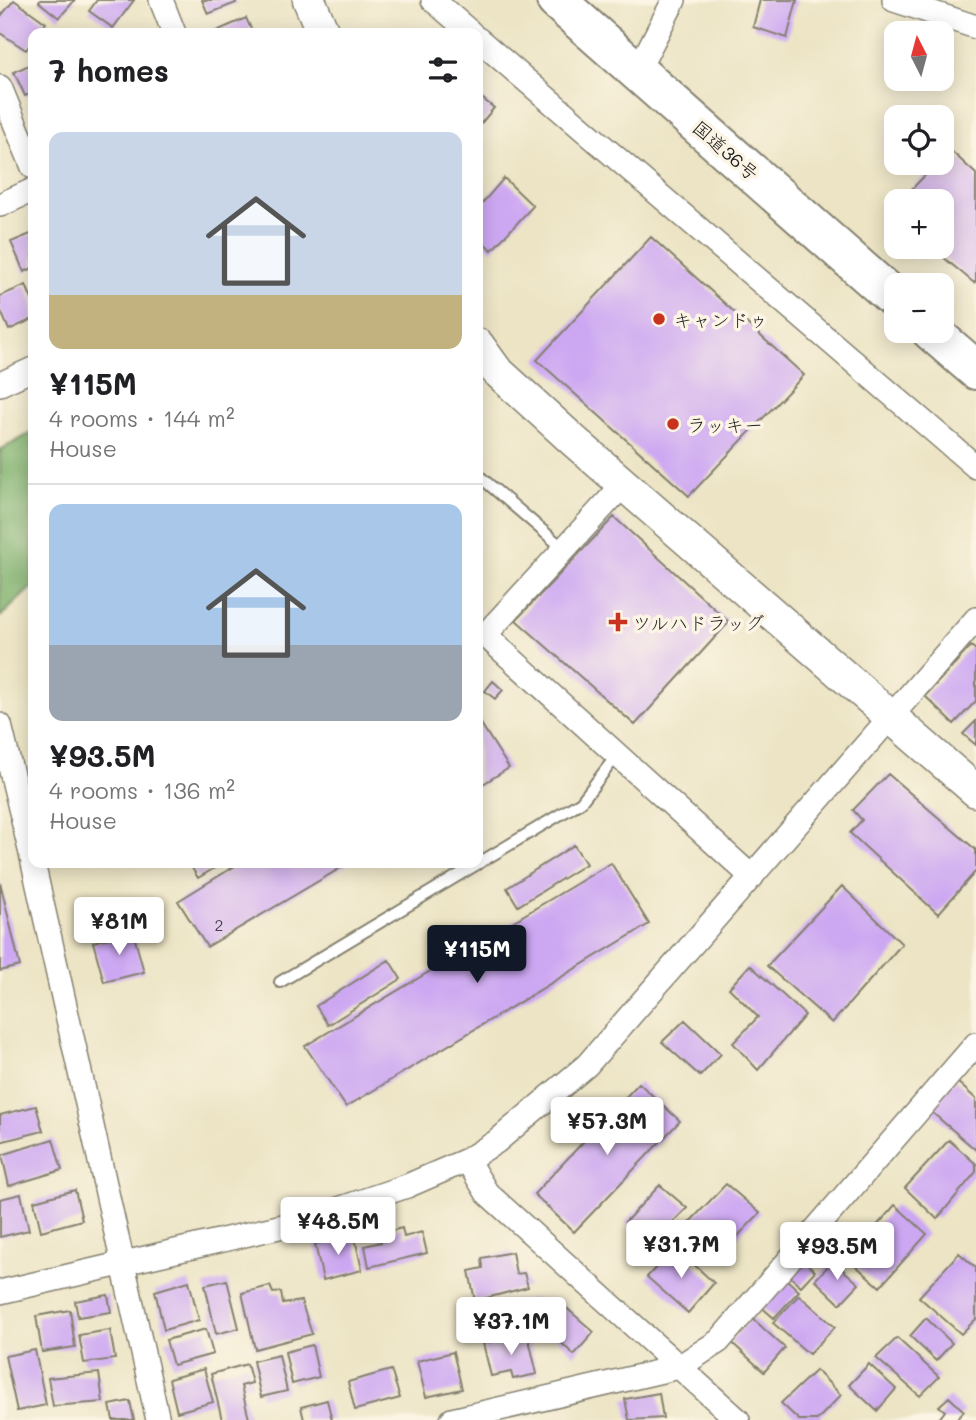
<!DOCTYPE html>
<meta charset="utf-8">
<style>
:root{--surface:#fff;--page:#f2f2f2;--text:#202124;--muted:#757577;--line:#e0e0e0;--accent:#111827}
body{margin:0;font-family:Mali,"Klee One",sans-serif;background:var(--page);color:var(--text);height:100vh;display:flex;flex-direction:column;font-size:26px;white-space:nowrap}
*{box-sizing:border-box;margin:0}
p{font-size:23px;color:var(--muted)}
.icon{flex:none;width:38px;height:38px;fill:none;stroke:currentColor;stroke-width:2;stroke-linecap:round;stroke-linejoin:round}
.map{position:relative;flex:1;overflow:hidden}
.panel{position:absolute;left:28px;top:28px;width:455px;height:840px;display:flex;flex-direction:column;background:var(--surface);border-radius:14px;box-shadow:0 4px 18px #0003}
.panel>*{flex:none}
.needle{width:46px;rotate:354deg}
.fabs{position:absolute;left:884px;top:21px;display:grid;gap:14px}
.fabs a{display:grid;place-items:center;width:70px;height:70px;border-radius:14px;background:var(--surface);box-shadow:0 4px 18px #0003;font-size:35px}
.price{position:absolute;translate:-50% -60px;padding:0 16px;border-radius:7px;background:#fff;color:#222;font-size:23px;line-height:46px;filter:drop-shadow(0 2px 4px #0008)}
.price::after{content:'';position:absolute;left:50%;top:42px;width:21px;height:16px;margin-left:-10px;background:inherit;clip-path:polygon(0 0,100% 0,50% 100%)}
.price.on{background:var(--accent);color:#fff}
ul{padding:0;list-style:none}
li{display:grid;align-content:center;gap:14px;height:371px;padding:0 21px}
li+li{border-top:2px solid var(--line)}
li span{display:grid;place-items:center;height:217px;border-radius:14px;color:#555}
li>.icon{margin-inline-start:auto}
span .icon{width:126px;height:126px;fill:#fffc;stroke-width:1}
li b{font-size:30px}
h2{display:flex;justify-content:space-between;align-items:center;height:84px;padding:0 21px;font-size:30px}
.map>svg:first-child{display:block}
.forest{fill:#7eb06c;stroke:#4d6644;stroke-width:2}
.building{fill:#cda8f2}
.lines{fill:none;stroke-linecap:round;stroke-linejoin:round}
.lane-casing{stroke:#848070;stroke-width:14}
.street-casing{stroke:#848070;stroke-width:26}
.secondary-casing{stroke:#848070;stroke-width:35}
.highway-casing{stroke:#848070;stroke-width:42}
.lane{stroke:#fff;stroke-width:10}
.street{stroke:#fff;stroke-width:23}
.secondary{stroke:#fff;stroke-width:32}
.highway{stroke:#fff;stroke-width:38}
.poi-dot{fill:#c8321e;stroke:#fcf5e5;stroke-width:2.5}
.labels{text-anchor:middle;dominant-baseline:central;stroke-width:7;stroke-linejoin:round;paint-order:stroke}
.number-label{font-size:16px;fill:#483f52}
.street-label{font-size:19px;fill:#1c1c1c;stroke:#fcf5e5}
.poi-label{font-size:19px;fill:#1c1c1c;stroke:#fcf5e5;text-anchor:start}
</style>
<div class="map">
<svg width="976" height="1420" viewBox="0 0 976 1420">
<rect width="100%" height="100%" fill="#fcf5e5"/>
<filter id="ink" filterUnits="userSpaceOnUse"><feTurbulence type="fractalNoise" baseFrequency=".0143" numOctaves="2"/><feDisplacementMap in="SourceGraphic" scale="14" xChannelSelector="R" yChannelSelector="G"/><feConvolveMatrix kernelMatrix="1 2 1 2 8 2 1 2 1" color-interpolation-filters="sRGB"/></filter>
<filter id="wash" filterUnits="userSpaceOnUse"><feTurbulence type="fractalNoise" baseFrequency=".00686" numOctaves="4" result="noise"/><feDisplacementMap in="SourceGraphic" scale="28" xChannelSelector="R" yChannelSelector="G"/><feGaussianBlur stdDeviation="1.57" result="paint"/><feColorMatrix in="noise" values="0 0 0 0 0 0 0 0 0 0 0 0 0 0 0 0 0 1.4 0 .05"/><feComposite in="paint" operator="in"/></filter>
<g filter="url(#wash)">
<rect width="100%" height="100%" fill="#ece4c4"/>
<path class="forest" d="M33 432V586L0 617V450Z"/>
<g id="blocks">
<path class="building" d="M14 0 46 23 38 33H33V40L26 50 0 33V17Z
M40 0H75L59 18 39 2Z
M97 0H134L113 28 89 11Z
M202 0H235L236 3 208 14Z
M760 0H797L787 38 753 27Z
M246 18 253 33H212Z
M33 63V93L25 96 14 72Z
M478 95 494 108 478 127Z
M950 150 976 174V281L974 283 931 247H942V201H900L937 163H942V158Z
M504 178 533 206 492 250 478 238V208Z
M33 233V268L24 272 11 242Z
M651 237 804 375 689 496 537 360Z
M26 285 33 302V319L9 330 0 309V296Z
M614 517 729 622 635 725 516 620Z
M971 646 976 650V701L954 724 925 696Z
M493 681 503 690 495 699 485 691Z
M478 719 509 768 478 787Z
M976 721V745L963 734Z
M888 774 976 850V871L938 914 850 833 862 820 853 810Z
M574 845 586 864 518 906 507 888Z
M189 863H223L198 878Z
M240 863H349L207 947 178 901Z
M611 863 649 924 346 1107 305 1046Z
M0 882 20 966 0 971Z
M842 886 902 944 832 1023 767 966Z
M133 932 144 972 104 982 93 942Z
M389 960 401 979 328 1025 316 1006Z
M750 965 805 1015 758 1070 733 1043 758 1017 729 988Z
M685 1020 721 1054 700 1076 662 1042Z
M955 1080 976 1099V1150L928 1109Z
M639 1083 680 1121 574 1232 534 1194Z
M36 1106 43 1131 0 1142V1115Z
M53 1139 62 1170 9 1186 2 1155Z
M949 1140 976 1164V1172L937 1219 905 1188Z
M726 1184 760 1213 736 1238 726 1230 707 1248 685 1227Z
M660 1185 687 1208 649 1246 625 1222Z
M75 1190 82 1220 41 1231 34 1201Z
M21 1194 29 1230 0 1237V1199Z
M895 1205 927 1234 880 1287 848 1259Z
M402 1228 404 1237 422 1232 427 1253 369 1267 365 1246 381 1242 379 1234Z
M354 1234 362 1270 323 1280 315 1244Z
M675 1247 714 1283 688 1313 647 1277Z
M512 1252 516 1274 524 1273 528 1287 475 1301 469 1271 483 1268 482 1258Z
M959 1253 976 1268V1319L961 1334 919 1297Z
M802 1259 815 1271 801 1286 788 1275Z
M833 1261 859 1284 840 1304 815 1280Z
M785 1278 799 1291 774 1318 759 1305Z
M227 1280 239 1328 216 1334 205 1285Z
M189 1281 199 1320 164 1330 155 1291Z
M270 1286 273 1293 281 1292 283 1304 301 1301 312 1334 255 1349 242 1293Z
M108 1295 111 1312 78 1317 75 1301Z
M799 1295 835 1327 809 1354 773 1323Z
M538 1298 540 1313 524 1317 526 1325 483 1336 477 1312Z
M562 1304 594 1332 574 1355 543 1325Z
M70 1310 75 1347 42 1352 36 1316Z
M752 1318 785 1348 764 1372 730 1341Z
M926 1318 952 1343 936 1361 910 1336Z
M206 1329 213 1354 173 1365 166 1340Z
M110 1330 115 1359 84 1363 79 1335Z
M528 1335 537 1374 513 1379 511 1372 491 1376 483 1343Z
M897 1338 939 1377 920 1396 876 1358Z
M312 1345 319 1377 292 1384 285 1352Z
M35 1350 46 1405 17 1411 5 1356Z
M453 1352 462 1389 426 1397 417 1361Z
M279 1355 287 1391 261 1397 253 1361Z
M247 1364 252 1383 241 1386 249 1419 222 1420 211 1374Z
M869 1364 896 1389 877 1411 849 1385Z
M204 1369 213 1402 177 1412 169 1379Z
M391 1370 400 1398 355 1410 348 1382Z
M816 1370 841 1395 817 1420H799L781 1403Z
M99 1373 103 1402 53 1406 48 1378Z
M659 1393 663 1418 629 1420 625 1399Z
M949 1397 964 1411 956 1420H940L939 1419 945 1411 939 1406Z
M327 1400 332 1420H304L301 1407Z
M130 1401 134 1420H113L110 1405Z"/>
</g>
</g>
<g filter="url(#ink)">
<use href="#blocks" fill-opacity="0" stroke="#848070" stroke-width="2"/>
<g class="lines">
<g class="lane-casing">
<path id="lane" d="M478 475 564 549
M280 982 581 802 617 755"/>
</g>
<g class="street-casing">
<path id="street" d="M161 0 174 33
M433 0 471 33
M894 0 976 27
M478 39 976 467
M637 72 674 0
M0 87 33 167
M0 205 33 190
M0 384 33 369
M624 484 485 635 752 877
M0 725 33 862
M33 863 158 1420
M467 1160 487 1193 738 1420
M0 1292 300 1222 407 1186 467 1160 496 1142 587 1065 976 619
M452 1420 679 1367 719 1341 976 1044"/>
</g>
<g class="secondary-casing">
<path id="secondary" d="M309 0 323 33
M478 345 496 370 575 442 976 791"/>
</g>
<g class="highway-casing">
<path id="highway" d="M556 0 896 300
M931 331 976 370"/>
</g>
<use href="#lane" class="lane"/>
<use href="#street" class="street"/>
<use href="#secondary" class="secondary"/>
<use href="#highway" class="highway"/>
</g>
</g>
<g class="poi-dot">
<circle cx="659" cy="319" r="7"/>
<circle cx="673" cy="424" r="7"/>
<path d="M614.5 611.5h7v7h7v7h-7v7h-7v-7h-7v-7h7z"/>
</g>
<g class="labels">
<g class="number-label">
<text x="219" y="924">2</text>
</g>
<g class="street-label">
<text transform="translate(726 150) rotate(41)">国道36号</text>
</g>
<g class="poi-label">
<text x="673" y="319">キャンドゥ</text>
<text x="687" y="424">ラッキー</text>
<text x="632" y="622">ツルハドラッグ</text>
</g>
</g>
</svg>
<div class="fabs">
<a><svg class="needle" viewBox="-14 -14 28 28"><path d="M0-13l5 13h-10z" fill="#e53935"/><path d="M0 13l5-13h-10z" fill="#757577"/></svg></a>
<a><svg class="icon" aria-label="locate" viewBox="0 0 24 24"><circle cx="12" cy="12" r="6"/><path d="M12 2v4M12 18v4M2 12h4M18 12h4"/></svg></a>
<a>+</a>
<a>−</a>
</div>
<b class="price" style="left:119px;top:957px">¥81M</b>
<b class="price on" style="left:477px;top:985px">¥115M</b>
<b class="price" style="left:607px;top:1157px">¥57.3M</b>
<b class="price" style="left:338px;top:1257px">¥48.5M</b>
<b class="price" style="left:681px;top:1280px">¥31.7M</b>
<b class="price" style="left:837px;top:1282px">¥93.5M</b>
<b class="price" style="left:511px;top:1357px">¥37.1M</b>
<section class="panel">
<h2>7 homes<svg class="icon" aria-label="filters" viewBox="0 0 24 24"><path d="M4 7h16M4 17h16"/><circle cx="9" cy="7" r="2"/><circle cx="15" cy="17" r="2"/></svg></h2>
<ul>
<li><span style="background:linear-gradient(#c9d6e8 75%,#c2b280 0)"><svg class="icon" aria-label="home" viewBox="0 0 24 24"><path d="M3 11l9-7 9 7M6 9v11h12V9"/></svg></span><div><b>¥115M</b><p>4 rooms · 144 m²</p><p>House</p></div></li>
<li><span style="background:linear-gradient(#a9c7e8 65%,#9aa5b1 0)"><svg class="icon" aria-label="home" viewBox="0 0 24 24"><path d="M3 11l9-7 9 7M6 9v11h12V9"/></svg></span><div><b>¥93.5M</b><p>4 rooms · 136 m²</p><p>House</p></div></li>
</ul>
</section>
</div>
